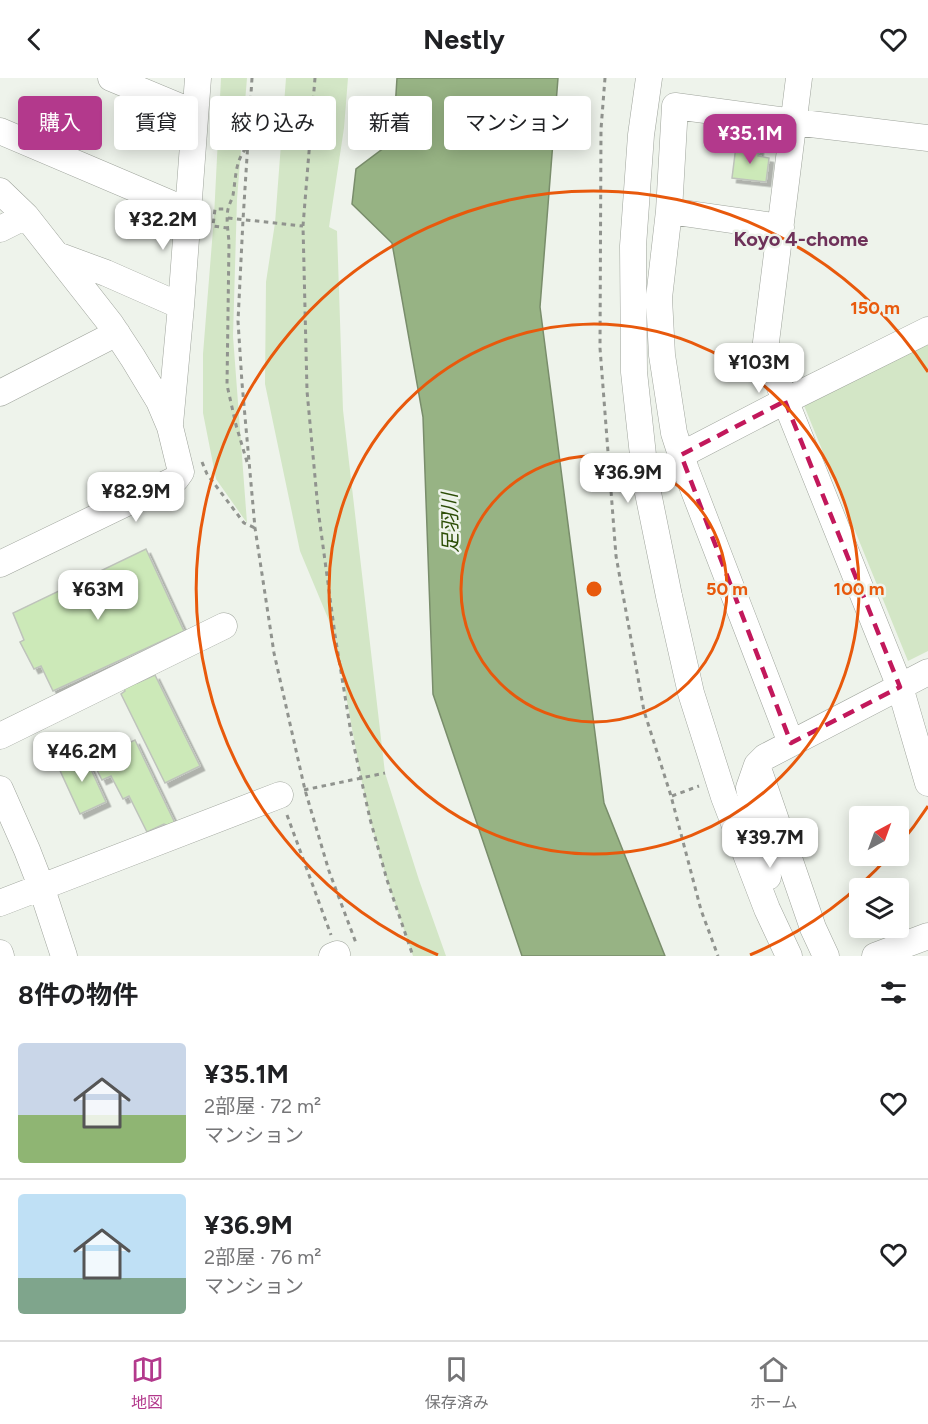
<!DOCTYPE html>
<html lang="ja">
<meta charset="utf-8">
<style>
:root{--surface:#fff;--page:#f2f2f2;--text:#202124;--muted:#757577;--line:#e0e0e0;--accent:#b3398c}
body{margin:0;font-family:Figtree,"Noto Sans JP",sans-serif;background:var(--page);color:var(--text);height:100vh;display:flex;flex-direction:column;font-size:22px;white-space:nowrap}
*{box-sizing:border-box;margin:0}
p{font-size:20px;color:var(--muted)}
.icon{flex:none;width:33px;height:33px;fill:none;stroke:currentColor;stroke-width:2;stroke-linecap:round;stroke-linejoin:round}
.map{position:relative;height:878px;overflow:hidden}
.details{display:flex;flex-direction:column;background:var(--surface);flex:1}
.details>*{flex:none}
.banner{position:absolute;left:18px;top:18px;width:600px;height:54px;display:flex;gap:12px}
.needle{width:39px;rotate:41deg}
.buttons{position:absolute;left:849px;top:728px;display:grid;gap:12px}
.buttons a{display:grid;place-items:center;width:60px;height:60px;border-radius:6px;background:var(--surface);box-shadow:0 3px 15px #0003;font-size:30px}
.price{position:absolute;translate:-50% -51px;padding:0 14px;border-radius:12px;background:#fff;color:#222;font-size:20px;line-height:39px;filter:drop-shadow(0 2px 3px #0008)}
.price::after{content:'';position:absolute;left:50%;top:36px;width:18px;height:14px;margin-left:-9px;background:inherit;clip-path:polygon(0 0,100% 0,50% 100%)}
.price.current{background:var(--accent);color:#fff}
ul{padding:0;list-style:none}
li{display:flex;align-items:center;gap:18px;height:150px;padding:0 18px}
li+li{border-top:2px solid var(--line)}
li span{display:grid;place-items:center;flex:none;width:168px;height:120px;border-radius:6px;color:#555}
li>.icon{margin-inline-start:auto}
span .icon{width:72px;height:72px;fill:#fffc;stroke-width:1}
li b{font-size:26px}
h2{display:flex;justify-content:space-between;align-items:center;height:72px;padding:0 18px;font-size:26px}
.tag{padding:0 21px;border-radius:6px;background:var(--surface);box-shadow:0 3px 15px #0003;font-size:21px;line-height:54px}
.tag.current{background:var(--accent);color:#fff}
header{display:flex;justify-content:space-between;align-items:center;height:78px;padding:0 18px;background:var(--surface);font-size:27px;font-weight:700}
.dock{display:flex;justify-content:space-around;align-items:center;height:84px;border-top:2px solid var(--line);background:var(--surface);font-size:16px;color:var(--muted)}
.dock a{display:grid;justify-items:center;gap:3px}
.dock .current{color:var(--accent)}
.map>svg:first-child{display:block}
.green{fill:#d3e6c6}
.water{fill:#97b384;stroke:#798d6b;stroke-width:1.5}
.building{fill:#cce9b8;stroke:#bec3bb;stroke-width:1.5;filter:url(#shadow)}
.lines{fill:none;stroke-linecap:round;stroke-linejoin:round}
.minor-casing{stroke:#9fa49c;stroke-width:27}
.path{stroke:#90938e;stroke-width:3;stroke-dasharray:4.5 4.5;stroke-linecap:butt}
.minor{stroke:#fff;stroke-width:26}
.marked{fill:none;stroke:#c2185b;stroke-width:4.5;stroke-dasharray:12 8;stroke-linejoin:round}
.ring{fill:none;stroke:#e8590c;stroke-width:3}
.labels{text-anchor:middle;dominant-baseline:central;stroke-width:5;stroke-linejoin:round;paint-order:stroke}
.neighbourhood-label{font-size:20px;font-weight:bold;fill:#6e3159;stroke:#eef3eb}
.water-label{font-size:20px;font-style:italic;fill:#2c4d06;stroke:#eef3eb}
.centre{fill:#e8590c;stroke:#eef3eb;stroke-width:3}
.ring-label{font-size:18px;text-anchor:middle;font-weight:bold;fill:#e8590c;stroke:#eef3eb;stroke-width:5;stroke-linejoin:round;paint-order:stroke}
</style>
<header><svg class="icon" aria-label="back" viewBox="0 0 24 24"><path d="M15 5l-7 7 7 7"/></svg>Nestly<svg class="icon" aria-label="heart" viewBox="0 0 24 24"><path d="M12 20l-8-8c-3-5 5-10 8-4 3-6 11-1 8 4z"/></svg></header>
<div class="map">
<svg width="928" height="878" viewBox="0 0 928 878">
<defs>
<filter id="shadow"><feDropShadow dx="4.5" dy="4.5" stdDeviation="0" flood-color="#0004"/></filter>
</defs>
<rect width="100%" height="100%" fill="#eef3eb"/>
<path class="green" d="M221 0H247L237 121 233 258 247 445 216 401 203 335V276L214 139Z
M286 0H348L344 50 329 149 337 153 343 332 385 695 419 802 446 878H413L387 802 370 741 361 700 335 557 300 473 265 306 266 204 275 145Z
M928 263V573L908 583 803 325Z"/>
<path class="water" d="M397 0H558L540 229 604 725 665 878H522L433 616 423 339 392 165 352 126 356 91 393 63Z"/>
<path class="building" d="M736 68 759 71 758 78 769 80 766 104 732 100Z
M146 471 184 553 53 613 41 588 34 591 20 564 24 562 13 535Z
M155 597 200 688 165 705 121 616 125 613 122 607 134 602 137 605Z
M135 662 175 745 168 748 164 746 147 754 129 718 123 721 111 698 102 702 92 682Z
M83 674 106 724 80 736 57 686Z"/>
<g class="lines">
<g class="minor-casing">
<path id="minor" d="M111 0 195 35
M649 0 641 57 633 168 634 294 646 405 669 518 691 615 724 719 767 831 789 878
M799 0 765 272 900 609 928 705
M0 53 188 133
M0 113 26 138 110 245 133 280 159 323 170 349 181 394 176 401 0 486
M669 133 781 149
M0 151 26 138
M57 177 106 195 181 228
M0 315 117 255
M170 346 181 228 198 0
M681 377 785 323 928 252
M0 658 224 548
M791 665 686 392 674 355 662 277 659 220 669 133 675 28 794 44 928 60
M760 696 813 850 826 878
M0 711 27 772 41 808 64 878
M768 799 749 710 757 687 765 679 928 594
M0 825 280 717
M0 875 1 878
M332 878 337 876
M875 878 928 858"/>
</g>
<path class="path" d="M252 0 243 142 238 243 242 305 255 450 274 575 305 712 329 793 356 865
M315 0 303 148 307 313 318 431 335 557 351 655 370 741 387 802 413 878
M605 0 601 51 600 270 616 478 644 633 671 718 701 832 718 878
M228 140 303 148
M228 150 213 148 215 131H228
M202 384 207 396 244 445 255 450
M247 384 236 347 227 307 229 164C228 153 226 141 228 131 229 126 232 122 233 117 236 100 235 81 248 68
M304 712 385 695
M672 718 699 708
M287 737 331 857"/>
<use href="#minor" class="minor"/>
</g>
<path class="marked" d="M785 323 900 609 791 665 681 377Z"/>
<g class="ring">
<circle cx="594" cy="511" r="133"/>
<circle cx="594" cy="511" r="265"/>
<path d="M928 728A398 398 0 0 1 899 767M890 777A398 398 0 0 1 750 877M438 877A398 398 0 1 1 928 294"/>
</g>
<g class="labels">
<g class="neighbourhood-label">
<text x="801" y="161">Koyo 4-chome</text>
</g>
<g class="water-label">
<text transform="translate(450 445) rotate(-91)">足羽川</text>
</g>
</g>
<circle cx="594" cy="511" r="9" class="centre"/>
<g class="ring-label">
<text x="875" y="236">150 m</text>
<text x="727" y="517">50 m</text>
<text x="859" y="517">100 m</text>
</g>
</svg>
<div class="buttons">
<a><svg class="needle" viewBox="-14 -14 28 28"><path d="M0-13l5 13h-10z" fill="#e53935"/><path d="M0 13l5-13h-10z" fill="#757577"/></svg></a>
<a><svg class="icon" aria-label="layers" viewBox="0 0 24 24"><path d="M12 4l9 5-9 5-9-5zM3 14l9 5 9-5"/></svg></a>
</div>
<b class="price current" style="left:750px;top:87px">¥35.1M</b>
<b class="price" style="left:163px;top:173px">¥32.2M</b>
<b class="price" style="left:759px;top:316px">¥103M</b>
<b class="price" style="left:628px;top:426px">¥36.9M</b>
<b class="price" style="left:136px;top:445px">¥82.9M</b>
<b class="price" style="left:98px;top:543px">¥63M</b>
<b class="price" style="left:82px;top:705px">¥46.2M</b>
<b class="price" style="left:770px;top:791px">¥39.7M</b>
<div class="banner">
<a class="tag current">購入</a>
<a class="tag">賃貸</a>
<a class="tag">絞り込み</a>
<a class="tag">新着</a>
<a class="tag">マンション</a>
</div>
</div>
<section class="details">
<h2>8件の物件<svg class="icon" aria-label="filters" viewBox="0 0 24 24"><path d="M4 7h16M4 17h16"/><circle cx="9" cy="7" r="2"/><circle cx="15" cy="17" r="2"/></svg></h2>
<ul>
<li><span style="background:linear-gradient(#c9d6e8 60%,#8fb573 0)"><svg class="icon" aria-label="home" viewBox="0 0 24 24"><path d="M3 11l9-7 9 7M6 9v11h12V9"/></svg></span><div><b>¥35.1M</b><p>2部屋 · 72 m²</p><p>マンション</p></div><svg class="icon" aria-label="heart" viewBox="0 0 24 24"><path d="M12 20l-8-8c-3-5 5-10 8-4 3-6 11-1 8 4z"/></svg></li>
<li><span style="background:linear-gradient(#bfe0f5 70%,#7fa58c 0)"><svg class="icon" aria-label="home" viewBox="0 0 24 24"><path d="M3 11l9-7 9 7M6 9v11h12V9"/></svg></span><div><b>¥36.9M</b><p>2部屋 · 76 m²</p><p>マンション</p></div><svg class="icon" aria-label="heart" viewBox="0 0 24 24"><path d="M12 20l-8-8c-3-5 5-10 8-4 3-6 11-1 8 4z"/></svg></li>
</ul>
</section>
<nav class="dock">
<a class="current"><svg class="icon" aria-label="map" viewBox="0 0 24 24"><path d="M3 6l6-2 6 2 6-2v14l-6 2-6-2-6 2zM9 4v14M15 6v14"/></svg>地図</a>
<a><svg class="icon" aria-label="saved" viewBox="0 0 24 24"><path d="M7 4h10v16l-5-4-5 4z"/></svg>保存済み</a>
<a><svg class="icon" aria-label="home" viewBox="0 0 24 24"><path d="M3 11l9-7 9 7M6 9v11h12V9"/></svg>ホーム</a>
</nav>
